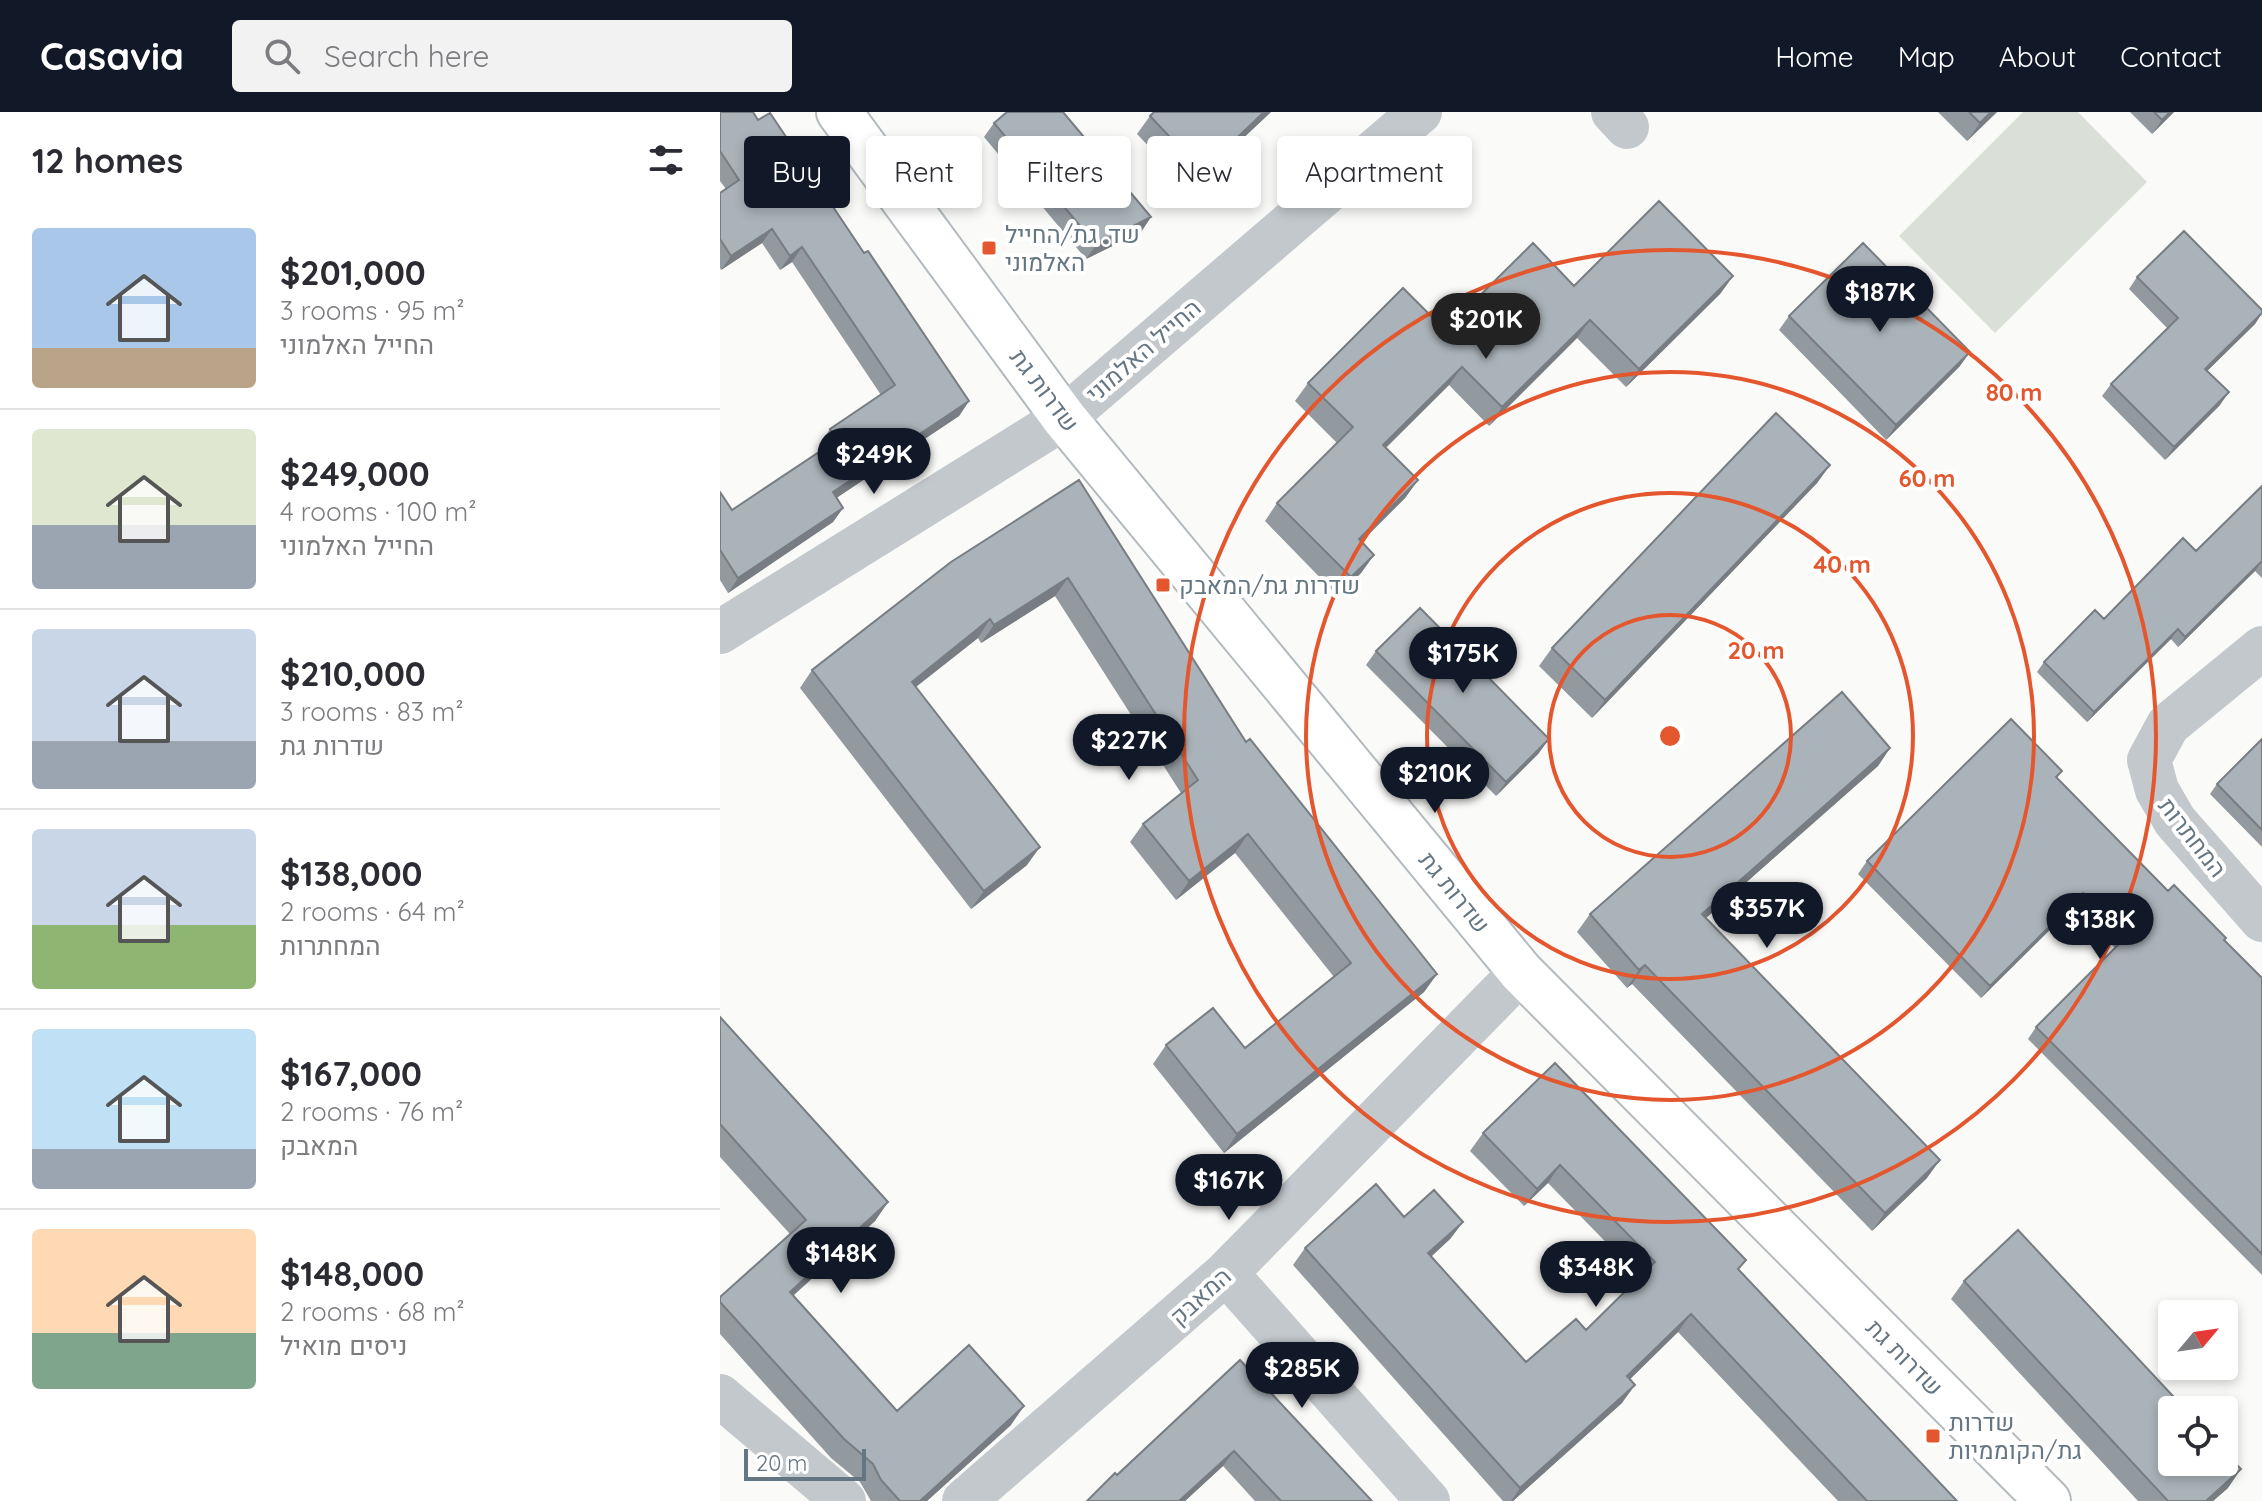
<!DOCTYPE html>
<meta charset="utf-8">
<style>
:root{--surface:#fff;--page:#f2f2f3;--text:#2b2b33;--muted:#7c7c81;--line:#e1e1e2;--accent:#111827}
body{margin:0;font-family:Quicksand,Heebo,sans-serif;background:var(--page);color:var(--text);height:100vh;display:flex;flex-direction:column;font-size:30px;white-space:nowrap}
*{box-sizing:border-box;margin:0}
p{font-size:26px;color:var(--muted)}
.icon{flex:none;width:44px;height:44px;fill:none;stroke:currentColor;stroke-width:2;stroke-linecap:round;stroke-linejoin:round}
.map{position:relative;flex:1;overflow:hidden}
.side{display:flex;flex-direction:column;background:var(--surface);width:720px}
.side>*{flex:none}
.guide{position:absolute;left:24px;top:24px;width:760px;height:72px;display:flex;gap:16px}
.needle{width:52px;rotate:61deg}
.tools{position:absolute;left:1438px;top:1188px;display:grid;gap:16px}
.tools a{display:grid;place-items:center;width:80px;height:80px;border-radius:8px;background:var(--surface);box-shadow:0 4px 12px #0003;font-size:40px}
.scale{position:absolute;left:24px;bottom:20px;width:122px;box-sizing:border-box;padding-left:8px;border:4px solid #657683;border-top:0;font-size:22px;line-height:28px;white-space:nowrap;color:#657683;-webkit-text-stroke:6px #fff;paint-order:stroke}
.price{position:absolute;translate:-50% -68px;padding:0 18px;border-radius:28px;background:var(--accent);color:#fff;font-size:26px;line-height:52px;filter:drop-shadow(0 2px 4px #0008)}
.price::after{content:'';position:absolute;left:50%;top:48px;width:24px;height:18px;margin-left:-12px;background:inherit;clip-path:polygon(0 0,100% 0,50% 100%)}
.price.on{background:#222;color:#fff}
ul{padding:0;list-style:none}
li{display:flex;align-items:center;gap:24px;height:200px;padding:0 32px}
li+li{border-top:2px solid var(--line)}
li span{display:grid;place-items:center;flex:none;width:224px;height:160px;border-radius:8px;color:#555}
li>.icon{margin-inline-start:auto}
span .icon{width:96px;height:96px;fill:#fffc;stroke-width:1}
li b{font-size:34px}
h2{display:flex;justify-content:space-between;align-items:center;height:96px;padding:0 32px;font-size:34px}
.chip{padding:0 28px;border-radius:8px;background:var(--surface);box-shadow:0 4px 12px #0003;font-size:28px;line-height:72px}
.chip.on{background:var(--accent);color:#fff}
header{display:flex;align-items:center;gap:48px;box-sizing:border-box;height:112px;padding:0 40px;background:var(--accent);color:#fff}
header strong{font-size:38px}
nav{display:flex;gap:44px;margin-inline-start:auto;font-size:28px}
.search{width:560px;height:72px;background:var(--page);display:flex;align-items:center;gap:20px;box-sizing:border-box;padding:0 28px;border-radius:8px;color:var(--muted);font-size:30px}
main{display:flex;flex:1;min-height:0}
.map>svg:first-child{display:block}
.garden{fill:#dadfd7}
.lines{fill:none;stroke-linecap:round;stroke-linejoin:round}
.secondary-casing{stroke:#b3babf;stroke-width:48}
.street{stroke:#c3c8cc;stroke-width:44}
.secondary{stroke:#fff;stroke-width:44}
.wall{fill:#929a9f}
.shaded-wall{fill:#777d82}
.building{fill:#aab3b9;stroke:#777d82;stroke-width:2}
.ring{fill:none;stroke:#e4572e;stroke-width:4}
.poi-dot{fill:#e4572e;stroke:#fff;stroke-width:3}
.labels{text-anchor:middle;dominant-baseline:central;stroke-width:8;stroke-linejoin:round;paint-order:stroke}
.poi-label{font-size:24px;fill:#657683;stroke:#fff;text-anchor:start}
.street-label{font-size:24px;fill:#657683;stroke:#fff}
.centre{fill:#e4572e;stroke:#fff;stroke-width:4}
.ring-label{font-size:24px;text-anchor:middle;font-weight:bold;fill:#e4572e;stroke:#fff;stroke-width:8;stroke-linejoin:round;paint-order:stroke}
</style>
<header>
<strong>Casavia</strong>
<div class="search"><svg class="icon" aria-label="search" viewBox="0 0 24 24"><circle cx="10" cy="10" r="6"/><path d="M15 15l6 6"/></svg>Search here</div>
<nav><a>Home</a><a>Map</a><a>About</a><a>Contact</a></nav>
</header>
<main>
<section class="side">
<h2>12 homes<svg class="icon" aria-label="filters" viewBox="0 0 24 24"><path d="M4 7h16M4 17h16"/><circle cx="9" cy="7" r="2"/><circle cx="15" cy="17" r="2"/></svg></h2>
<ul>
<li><span style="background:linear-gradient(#a9c7e8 75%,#b9a48a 0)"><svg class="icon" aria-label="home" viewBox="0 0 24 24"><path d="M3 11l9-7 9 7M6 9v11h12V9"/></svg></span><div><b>$201,000</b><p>3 rooms · 95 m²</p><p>החייל האלמוני</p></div></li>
<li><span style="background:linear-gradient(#dfe7d0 60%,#9aa5b1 0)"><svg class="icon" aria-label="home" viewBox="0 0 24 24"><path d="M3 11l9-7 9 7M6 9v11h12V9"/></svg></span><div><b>$249,000</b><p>4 rooms · 100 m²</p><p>החייל האלמוני</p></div></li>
<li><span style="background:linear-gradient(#c9d6e8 70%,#9aa5b1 0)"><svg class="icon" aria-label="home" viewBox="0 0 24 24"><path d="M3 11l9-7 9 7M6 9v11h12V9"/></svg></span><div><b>$210,000</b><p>3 rooms · 83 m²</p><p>שדרות גת</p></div></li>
<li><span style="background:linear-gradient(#c9d6e8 60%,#8fb573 0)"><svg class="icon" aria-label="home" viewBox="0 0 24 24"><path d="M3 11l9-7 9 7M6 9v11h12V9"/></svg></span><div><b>$138,000</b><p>2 rooms · 64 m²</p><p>המחתרות</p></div></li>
<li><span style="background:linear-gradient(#bfe0f5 75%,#9aa5b1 0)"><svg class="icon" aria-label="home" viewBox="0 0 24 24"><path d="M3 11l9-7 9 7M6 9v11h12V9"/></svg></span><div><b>$167,000</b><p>2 rooms · 76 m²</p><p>המאבק</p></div></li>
<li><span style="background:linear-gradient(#ffd9b3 65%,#7fa58c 0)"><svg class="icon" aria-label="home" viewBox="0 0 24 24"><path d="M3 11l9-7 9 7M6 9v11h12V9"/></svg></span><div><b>$148,000</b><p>2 rooms · 68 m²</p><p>ניסים מואיל</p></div></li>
</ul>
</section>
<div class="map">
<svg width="1542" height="1389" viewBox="0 0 1542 1389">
<rect width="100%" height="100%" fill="#fafaf8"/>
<path class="garden" d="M1303 0H1358L1427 70 1275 221 1179 124Z"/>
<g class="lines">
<g class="secondary-casing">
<path id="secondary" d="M119 0 344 306 801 860 1328 1389"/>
</g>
<path class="street" d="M893 0 907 15
M0 520 344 306 700 0
M1542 536 1448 613 1429 648 1437 678 1455 709 1542 808
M506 1161 708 1389
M0 1284 124 1389
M244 1389 506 1161 801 860"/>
<use href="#secondary" class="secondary"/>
</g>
<path class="wall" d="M0 0 38 8 144 141 249 289 239 304 116 386 123 396 113 410 8 481 0 468V380L12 398 103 337 100 332 110 317 161 283 72 150 60 158 42 131 1 158 0 156V81L6 77 0 69Z
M551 0 469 77 417 22 430 4Z
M1218 0H1277L1247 29Z
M1410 0H1454L1432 22Z
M274 11 431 105 421 120 366 147 264 25Z
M1013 164 1000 182 906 275 857 226 769 314 729 273 666 336 698 368 685 386 641 430 654 443 641 461 618 484 545 409 557 391 617 331 575 289 588 271 725 218 854 174Z
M1417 165 1542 201 1535 212 1487 259 1500 293 1445 348 1382 284 1391 272 1447 216 1409 177Z
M1069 204 1240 254 1166 328 1059 218Z
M1110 353 1097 371 872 606 819 554 832 536Z
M359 368 526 630 717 862 704 880 504 1041 433 952 446 933 525 936 614 865 515 741 456 788 410 730 423 712 461 681 335 484 261 531 258 526 196 575 307 753 251 797 80 576 92 558Z
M1542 374V466L1535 459 1458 535 1451 527 1367 610 1317 560 1324 550 1476 439Z
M656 539 819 641 776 684 646 553Z
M1542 627V735L1490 682 1497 672Z
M1170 636 1158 654 986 806 1207 1066 1152 1119 912 872 907 876 857 820 870 802Z
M1342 659 1337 666 1448 779 1504 828 1542 866V1163L1308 927 1316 915 1395 836 1354 794 1261 886 1138 762 1147 749Z
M0 905 168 1090 155 1109 73 1184 177 1299 291 1313 207 1389H151L140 1370 111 1346 0 1222V1185L70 1122 0 1045Z
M835 951 1019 1158 1237 1389H1118L958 1220 910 1267 902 1291 793 1389H783L573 1153 585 1136 684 1105 743 1110 730 1127 711 1145 806 1250 866 1218 920 1165 828 1071 804 1094 750 1039 763 1021Z
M1244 1169 1508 1376 1493 1389H1418L1231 1187Z
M520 1248 652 1389H535L503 1354 465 1389H367L397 1363Z"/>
<path class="shaded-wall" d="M544 0H551L469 77 482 59Z
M1271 0H1277L1247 29 1260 11Z
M1450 0H1454L1432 22 1442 8Z
M431 105 421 120 366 147 376 133Z
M52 117 42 131 1 158 11 144Z
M82 135 72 150 60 158 70 144Z
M1013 164 1000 182 906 275 919 257Z
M1542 201 1535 212 1477 269 1485 257Z
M870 208 857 226 769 314 782 295Z
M1250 240 1240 254 1166 328 1176 313Z
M742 255 729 273 650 351 663 333Z
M1509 280 1500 293 1445 348 1454 335Z
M249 289 239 304 103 395 113 380Z
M1110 353 1097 371 872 606 885 588Z
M698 368 685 386 626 445 639 427Z
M123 396 113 410 8 481 18 466Z
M654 443 641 461 618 484 631 465Z
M1542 449 1535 459 1458 535 1465 525Z
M348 466 335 484 261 531 274 513Z
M270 507 258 526 179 588 192 570Z
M1458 517 1451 527 1367 610 1374 600Z
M829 627 819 641 776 684 786 670Z
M1170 636 1158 654 969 821 982 802Z
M528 722 515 741 456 788 469 769Z
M320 735 307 753 251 797 264 779Z
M1363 781 1354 794 1261 886 1270 874Z
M925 853 912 872 907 876 919 858Z
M717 862 704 880 504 1041 517 1022Z
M1220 1048 1207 1066 1152 1119 1165 1101Z
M840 1053 828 1071 804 1094 817 1077Z
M168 1090 155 1109 57 1198 70 1180Z
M743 1110 730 1127 695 1159 708 1141Z
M971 1202 958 1220 895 1282 907 1264Z
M915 1273 902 1291 793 1389H791L800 1376Z
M304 1294 291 1313 207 1389H200Z
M514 1339 503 1354 465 1389H459Z
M1521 1357 1508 1376 1493 1389H1486Z"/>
<path class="building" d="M0 0H33L38 8 50 1 144 141 148 139 249 289 113 380 123 396 18 466 0 438V380L12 398 117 328 110 317 175 273 82 135 70 144 52 117 11 144 0 127V81L19 68 0 39Z
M287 0H343L431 105 376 133 274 11Z
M434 0H544L482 59 430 4Z
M1249 0H1271L1260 11Z
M1434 0H1450L1442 8Z
M939 89 1013 164 919 257 870 208 782 295 742 255 663 333 698 368 639 427 654 443 631 465 557 391 633 315 588 271 683 176 725 218 813 131 854 174Z
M1464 119 1542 198V201L1485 257 1509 280 1454 335 1391 272 1458 206 1417 165Z
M1143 131 1250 240 1176 313 1069 204Z
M1056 301 1110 353 885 588 832 536Z
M359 368 526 630 530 627 717 862 517 1022 446 933 493 896 525 936 631 851 528 722 469 769 423 712 478 668 348 466 274 513 270 507 192 570 320 735 264 779 92 558 231 450Z
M1542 374V449L1465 525 1458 517 1374 600 1324 550 1375 498 1384 507 1463 426 1476 439Z
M700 496 829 627 786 670 656 539Z
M1122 580 1170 636 982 802 1220 1048 1165 1101 925 853 919 858 870 802Z
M1291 607 1342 659 1336 665 1448 779 1454 773 1506 826 1504 828 1542 866V1142L1316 915 1406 825 1363 781 1270 874 1147 749Z
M1542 627V718L1497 672Z
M0 905 168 1090 70 1180 177 1299 249 1233 304 1294 200 1389H180L161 1368 153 1352 124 1327 0 1190V1185L86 1108 0 1012Z
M835 951 1026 1148 1018 1157 1237 1389H1147L971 1202 907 1264 915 1273 800 1376 585 1136 656 1072 684 1105 714 1078 743 1110 708 1141 806 1250 856 1207 866 1218 935 1150 840 1053 817 1077 763 1021Z
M1298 1118 1466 1298H1452V1350H1504V1340L1521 1357 1486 1389H1448L1244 1169Z
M520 1248 652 1389H561L514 1339 459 1389H367L395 1361 397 1363Z"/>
<g class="ring">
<circle cx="950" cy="624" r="121"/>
<circle cx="950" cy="624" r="243"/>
<circle cx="950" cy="624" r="364"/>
<circle cx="950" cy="624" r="486"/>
</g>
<g class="poi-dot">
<rect x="261" y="128" width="16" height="16" rx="4"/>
<rect x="435" y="465" width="16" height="16" rx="4"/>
<rect x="1205" y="1316" width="16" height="16" rx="4"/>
</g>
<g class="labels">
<g class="poi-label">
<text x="285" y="122">שד. גת/החייל<tspan x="285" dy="28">האלמוני</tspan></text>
<text x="459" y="473">שדרות גת/המאבק</text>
<text x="1229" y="1310">שדרות<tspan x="1229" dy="28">גת/הקוממיות</tspan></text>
</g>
<g class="street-label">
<text transform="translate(423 238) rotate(-41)">החייל האלמוני</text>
<text transform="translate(325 278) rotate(53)">שדרות גת</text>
<text transform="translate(1473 725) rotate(52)">המחתרות</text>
<text transform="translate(735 780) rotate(51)">שדרות גת</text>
<text transform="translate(480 1184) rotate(-42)">המאבק</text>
<text transform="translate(1185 1245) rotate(45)">שדרות גת</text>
</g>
</g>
<circle cx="950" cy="624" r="12" class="centre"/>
<g class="ring-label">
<text x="1294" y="289">80 m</text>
<text x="1207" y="375">60 m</text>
<text x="1122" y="461">40 m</text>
<text x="1036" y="547">20 m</text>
</g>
</svg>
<div class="tools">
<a><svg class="needle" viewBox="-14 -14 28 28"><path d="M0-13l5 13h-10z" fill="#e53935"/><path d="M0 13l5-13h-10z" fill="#7c7c81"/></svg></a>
<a><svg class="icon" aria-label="locate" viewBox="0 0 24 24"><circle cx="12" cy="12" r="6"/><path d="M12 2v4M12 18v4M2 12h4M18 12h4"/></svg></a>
</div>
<div class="scale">20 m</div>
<b class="price" style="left:1160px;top:222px">$187K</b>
<b class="price on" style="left:766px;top:249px">$201K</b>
<b class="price" style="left:154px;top:384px">$249K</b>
<b class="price" style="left:743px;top:583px">$175K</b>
<b class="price" style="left:409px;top:670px">$227K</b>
<b class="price" style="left:715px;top:703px">$210K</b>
<b class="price" style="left:1047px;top:838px">$357K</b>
<b class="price" style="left:1380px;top:849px">$138K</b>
<b class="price" style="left:509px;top:1110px">$167K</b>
<b class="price" style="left:121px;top:1183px">$148K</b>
<b class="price" style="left:876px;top:1197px">$348K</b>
<b class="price" style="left:582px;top:1298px">$285K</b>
<div class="guide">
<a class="chip on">Buy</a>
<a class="chip">Rent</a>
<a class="chip">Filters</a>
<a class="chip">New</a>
<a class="chip">Apartment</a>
</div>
</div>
</main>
